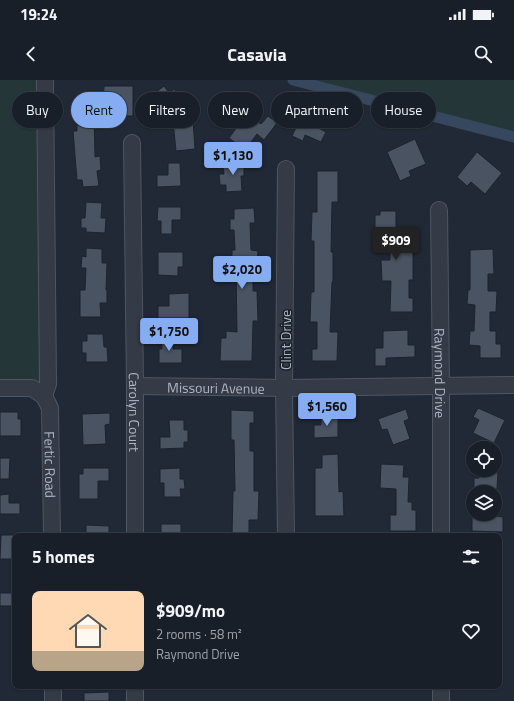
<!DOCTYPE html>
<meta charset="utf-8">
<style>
:root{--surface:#191f28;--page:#222730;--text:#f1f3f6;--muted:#9fa2a8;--line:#373d45;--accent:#86acf1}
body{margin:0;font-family:"Titillium Web",sans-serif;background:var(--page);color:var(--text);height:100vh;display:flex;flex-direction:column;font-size:15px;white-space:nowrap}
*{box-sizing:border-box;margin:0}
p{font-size:13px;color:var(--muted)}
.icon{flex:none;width:22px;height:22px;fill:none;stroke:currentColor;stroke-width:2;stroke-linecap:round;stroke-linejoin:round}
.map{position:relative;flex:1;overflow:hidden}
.panel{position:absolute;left:12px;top:453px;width:490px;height:156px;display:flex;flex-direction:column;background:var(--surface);border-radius:8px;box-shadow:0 1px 3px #0004,0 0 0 1px var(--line)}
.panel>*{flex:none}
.banner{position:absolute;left:12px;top:12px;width:490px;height:36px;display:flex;gap:8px}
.buttons{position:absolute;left:466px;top:361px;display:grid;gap:8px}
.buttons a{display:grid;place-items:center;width:36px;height:36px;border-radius:50%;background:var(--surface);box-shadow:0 1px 3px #0004,0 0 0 1px var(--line);font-size:20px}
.price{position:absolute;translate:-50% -34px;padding:0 9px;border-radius:4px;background:var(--accent);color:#111;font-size:13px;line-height:26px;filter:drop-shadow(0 1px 2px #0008)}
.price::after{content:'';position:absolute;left:50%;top:24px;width:12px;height:9px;margin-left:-6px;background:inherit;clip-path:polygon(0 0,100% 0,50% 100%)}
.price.active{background:#222;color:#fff}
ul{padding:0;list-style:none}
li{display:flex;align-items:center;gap:12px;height:100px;padding:0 20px}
li span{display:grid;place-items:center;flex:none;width:112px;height:80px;border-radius:8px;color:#555}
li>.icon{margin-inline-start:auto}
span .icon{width:48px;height:48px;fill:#fffc;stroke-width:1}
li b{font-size:17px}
h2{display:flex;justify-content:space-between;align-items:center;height:48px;padding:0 20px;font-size:17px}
.pill{padding:0 14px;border-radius:18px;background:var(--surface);box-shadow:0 1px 3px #0004,0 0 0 1px var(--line);font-size:14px;line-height:36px}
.pill.active{background:var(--accent);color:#111}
.status{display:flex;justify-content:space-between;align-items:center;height:28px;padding:0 20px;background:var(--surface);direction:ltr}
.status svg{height:11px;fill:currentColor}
header{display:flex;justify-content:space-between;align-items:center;height:52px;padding:0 20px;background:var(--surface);font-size:18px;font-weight:700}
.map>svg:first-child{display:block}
.green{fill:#243638}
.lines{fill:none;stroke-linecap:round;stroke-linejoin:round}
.canal{stroke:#37475e;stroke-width:11}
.building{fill:#495362;stroke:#1c232d}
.minor-casing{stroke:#4f5661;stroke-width:18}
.minor{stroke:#343b47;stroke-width:16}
.labels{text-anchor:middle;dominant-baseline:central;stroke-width:3;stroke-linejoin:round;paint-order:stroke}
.street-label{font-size:14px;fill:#afb6c3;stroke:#1a212b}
</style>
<div class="status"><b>19:24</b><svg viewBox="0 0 49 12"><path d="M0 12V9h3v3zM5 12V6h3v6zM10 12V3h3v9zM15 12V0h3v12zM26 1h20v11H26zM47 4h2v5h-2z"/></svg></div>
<header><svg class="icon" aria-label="back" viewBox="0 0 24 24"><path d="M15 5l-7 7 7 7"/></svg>Casavia<svg class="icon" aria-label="search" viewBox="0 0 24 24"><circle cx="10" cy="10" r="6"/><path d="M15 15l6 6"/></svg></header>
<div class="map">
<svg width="514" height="621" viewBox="0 0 514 621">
<rect width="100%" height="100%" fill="#212936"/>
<path class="green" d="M0 0H44V302H0Z
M304 0H514V54Z"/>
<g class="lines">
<path class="canal" d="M293 0 514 57"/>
</g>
<path class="building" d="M104 6H133V36H123V25H103Z
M164 6 169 13 174 9 184 22 160 40 146 20Z
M245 31 261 44 268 36 277 43 264 60 257 54 245 70 229 58 240 43 237 41Z
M304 31 316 36 312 45 326 52 321 62 305 55 303 61 292 56Z
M77 35H94L95 77 100 76 101 90 97 91 99 106 83 107 82 100H77L73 51H77Z
M193 40 195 69 176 71 173 41Z
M415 59 426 84 409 91 411 96 400 101 387 72Z
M477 72 502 93 485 114 471 102 467 106 457 97Z
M244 82V96H241L242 111 226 112V105H220L219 94H224L223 83Z
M168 83H180L181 106 157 107V95H168Z
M317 91H338V122H332L331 172H333V202H332L330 252H338L337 281H312V269H317V242H310L311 212H314V161H311L312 132H317Z
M86 122 102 123 101 138H106L105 153 86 152V148H81V138H85Z
M158 127H181V140H172V154H161V141H157Z
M254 128 255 143H250L251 170 258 171 257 184H253V211H257L258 241H253L252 281H220L221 258H226V251L237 252 236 190H232V170H235L234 150H230V139H234V129Z
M380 131H396V150H410L409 172H413V200H409V218H413V232H390L391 201H382L381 180H390V162H380V151H375V135H380Z
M86 168 102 169V183H107L106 210H107V223H100L101 237H80V210H85L86 188H81L82 176 86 177Z
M493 169 494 194H488V211H497L496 232H490V251H496V264H501V278H480V266L469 265 470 251H474L475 225 467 224 468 210H470V170Z
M158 172H183V187H178V196L158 195Z
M189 213V238H158V226H169V214Z
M408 250V265H415V277L386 278V286H375V268H383V251Z
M87 254H103L104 267H107L108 282H86V273H82V261H87Z
M161 256H173V269H182V283H159V269H162Z
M478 328 505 340 494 363 473 353 479 340 473 337Z
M406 329 409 339 404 341 410 359 393 365 387 349 382 350 378 339Z
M231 330 254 331V343H250V371H254V411H259L258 440H249V456H232L233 411H235L234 360H231Z
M0 332H18V339H21V356H0Z
M110 333V344L105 345 106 364 83 365 82 334Z
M321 335H338V357L314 358V345H321Z
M169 340H184V350H188V362H184V368L160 369V357H170Z
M338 374 339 412 343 411 344 436H315V388H322V375Z
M0 378H10L9 399H0Z
M381 384 404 385 403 397H409L408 422H412V430H416V451H390V435H396V409L380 408Z
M83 388H109V401H98V419H79V394H83Z
M180 388V399H184L185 409H180L181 417H164V403H160V389Z
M479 390H498L497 409H474V398H479Z
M9 414V423H20V434H0V415Z
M472 434H495V436L503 437V452L472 451Z
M161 444H181V456H161Z
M86 445 109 446V456H86Z
M1 455H15V479H0Z
M0 513H15V526H0Z
M109 612V621H84V613Z"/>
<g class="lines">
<g class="minor-casing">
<g id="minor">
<path id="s1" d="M132 63 135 306V456"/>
<path d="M286 89 284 308 286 456"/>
<path id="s2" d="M439 130 441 306V456"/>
<path id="s3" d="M135 306 284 308 514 305"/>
<path d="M0 308H32L44 316"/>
<path d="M44 316 48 304 45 0"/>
<path id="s4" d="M44 316 50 328 52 456"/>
<path d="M53 606V621"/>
<path d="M135 606V621"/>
<path d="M441 606V621"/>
</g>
</g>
<use href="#minor" class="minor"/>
</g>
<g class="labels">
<g class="street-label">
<text transform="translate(285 260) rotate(-90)">Clint Drive</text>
<text stroke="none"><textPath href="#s2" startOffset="163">Raymond Drive</textPath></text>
<text stroke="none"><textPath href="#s3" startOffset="81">Missouri Avenue</textPath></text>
<text stroke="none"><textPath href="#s1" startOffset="269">Carolyn Court</textPath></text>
<text stroke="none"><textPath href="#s4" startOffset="70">Fertic Road</textPath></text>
</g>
</g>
</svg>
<div class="buttons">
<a><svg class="icon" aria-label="locate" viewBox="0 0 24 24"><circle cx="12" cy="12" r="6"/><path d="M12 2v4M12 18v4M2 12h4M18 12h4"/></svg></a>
<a><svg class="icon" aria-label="layers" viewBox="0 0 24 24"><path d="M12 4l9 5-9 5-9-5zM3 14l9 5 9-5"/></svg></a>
</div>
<b class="price" style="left:233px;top:96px">$1,130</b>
<b class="price active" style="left:396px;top:181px">$909</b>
<b class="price" style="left:242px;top:210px">$2,020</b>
<b class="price" style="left:169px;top:272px">$1,750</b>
<b class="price" style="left:327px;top:347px">$1,560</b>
<div class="banner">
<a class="pill">Buy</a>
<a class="pill active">Rent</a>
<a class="pill">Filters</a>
<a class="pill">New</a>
<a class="pill">Apartment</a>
<a class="pill">House</a>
</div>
<section class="panel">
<h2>5 homes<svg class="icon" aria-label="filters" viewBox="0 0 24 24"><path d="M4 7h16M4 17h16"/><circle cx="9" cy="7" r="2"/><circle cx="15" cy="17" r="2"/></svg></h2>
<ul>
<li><span style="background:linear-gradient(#ffd9b3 75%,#b9a48a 0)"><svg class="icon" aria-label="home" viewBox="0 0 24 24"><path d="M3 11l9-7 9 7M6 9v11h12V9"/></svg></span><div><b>$909/mo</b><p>2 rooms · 58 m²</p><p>Raymond Drive</p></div><svg class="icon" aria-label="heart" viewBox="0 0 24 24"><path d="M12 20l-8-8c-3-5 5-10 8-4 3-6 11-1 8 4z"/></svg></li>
</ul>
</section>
</div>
